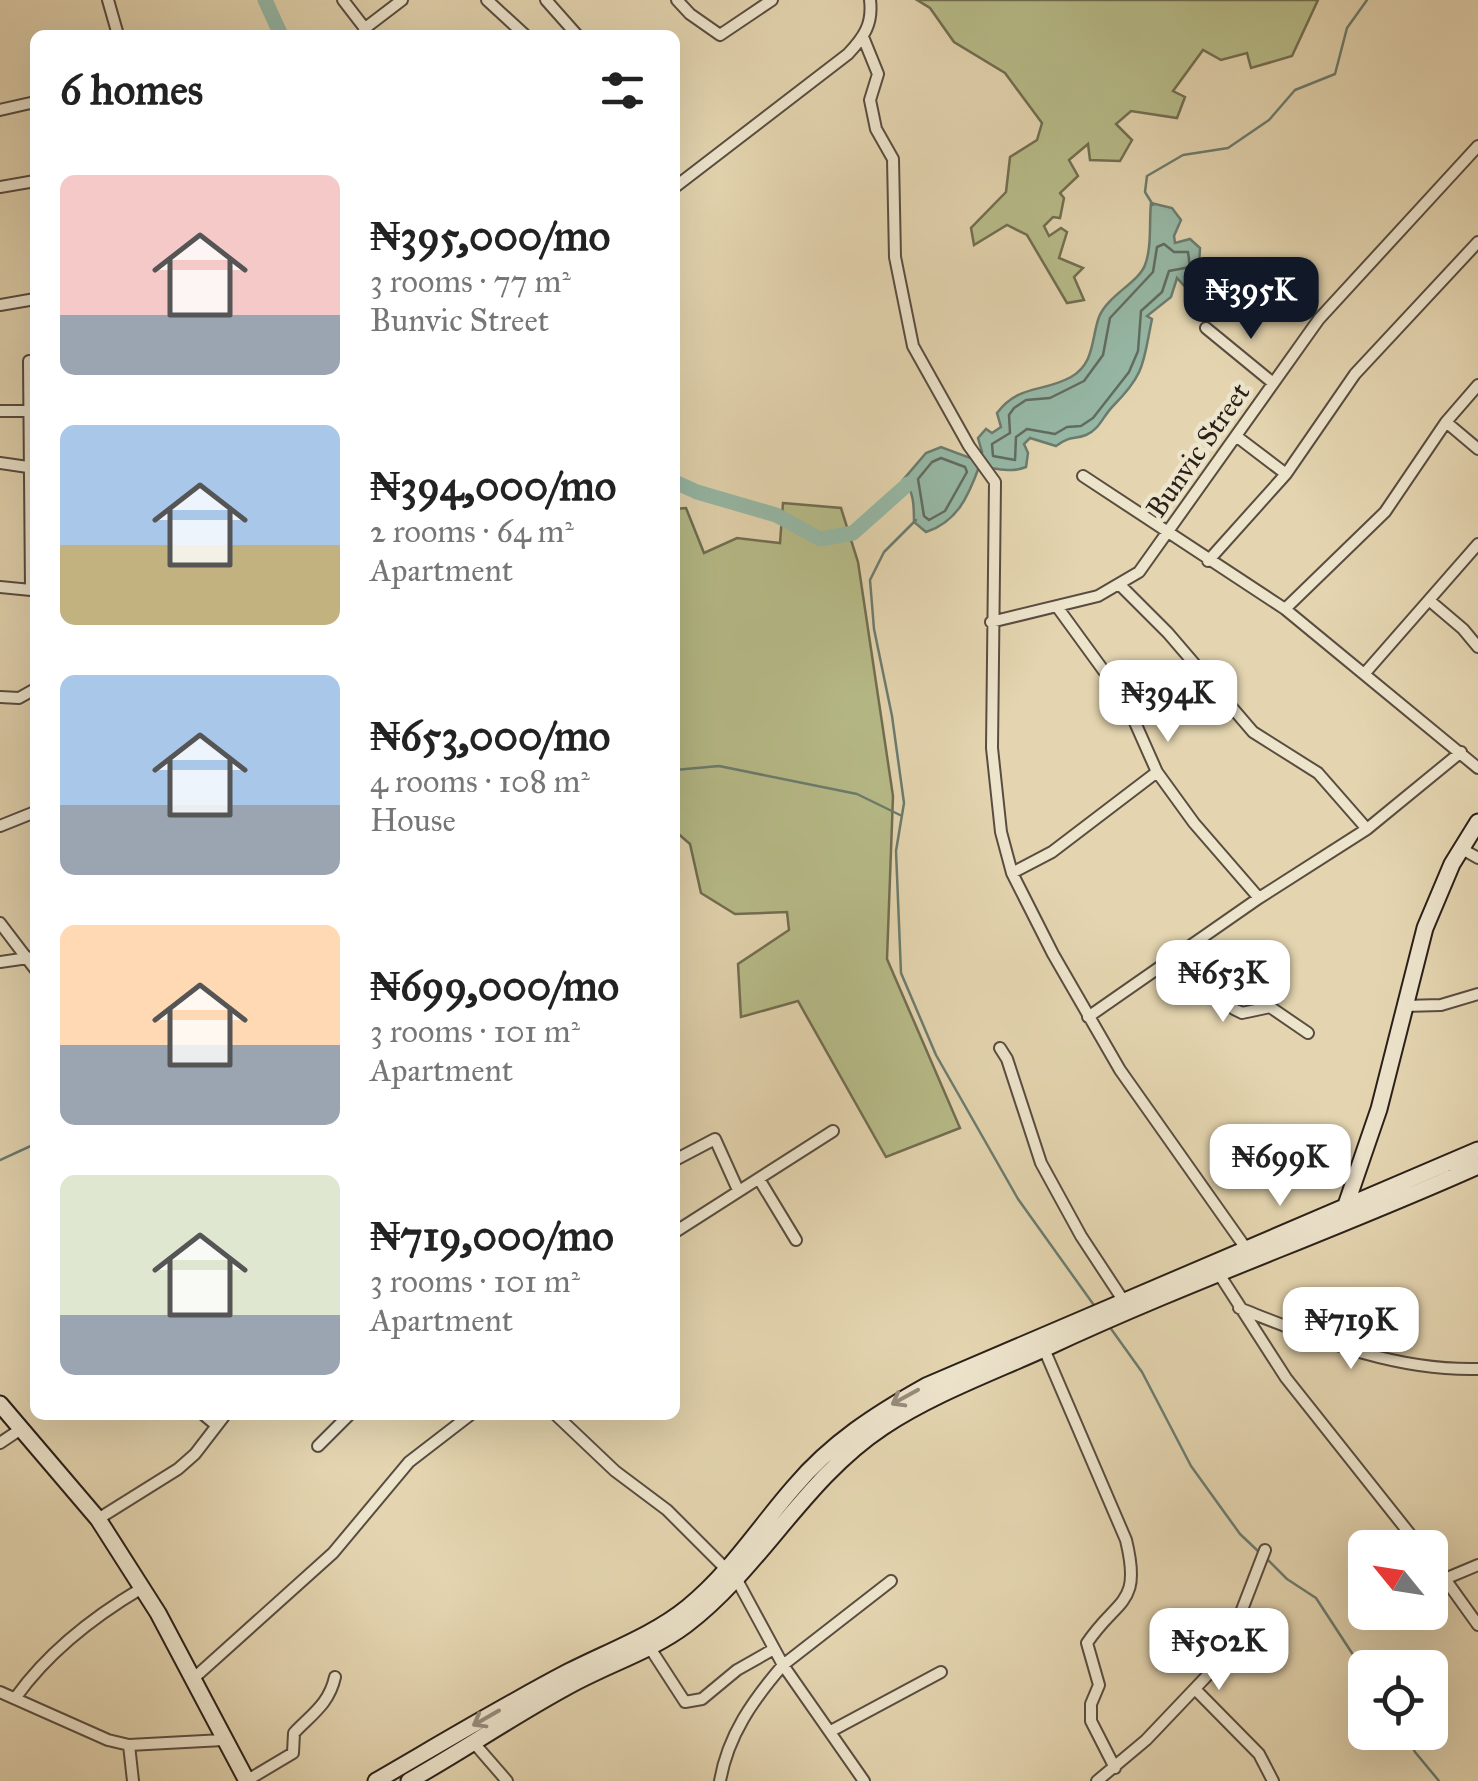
<!DOCTYPE html>
<meta charset="utf-8">
<style>
:root{--surface:#fff;--page:#f6f6f6;--text:#222;--muted:#767676;--accent:#111827}
body{margin:0;font-family:"IM FELL Great Primer",serif;background:var(--page);color:var(--text);height:100vh;display:flex;flex-direction:column;font-size:38px;white-space:nowrap}
*{box-sizing:border-box;margin:0}
p{font-size:32px;color:var(--muted)}
.icon{flex:none;width:55px;height:55px;fill:none;stroke:currentColor;stroke-width:2;stroke-linecap:round;stroke-linejoin:round}
.map{position:relative;flex:1;overflow:hidden}
.drawer{position:absolute;left:30px;top:30px;width:650px;height:1390px;display:flex;flex-direction:column;background:var(--surface);border-radius:15px;box-shadow:0 10px 40px #0002}
.drawer>*{flex:none}
.needle{width:65px;rotate:300deg}
.fabs{position:absolute;left:1348px;top:1530px;display:grid;gap:20px}
.fabs a{display:grid;place-items:center;width:100px;height:100px;border-radius:15px;background:var(--surface);box-shadow:0 10px 40px #0002;font-size:50px}
.price{position:absolute;translate:-50% -85px;padding:0 22px;border-radius:20px;background:#fff;color:#222;font-size:32px;line-height:65px;filter:drop-shadow(0 2px 5px #0008)}
.price::after{content:'';position:absolute;left:50%;top:60px;width:30px;height:22px;margin-left:-15px;background:inherit;clip-path:polygon(0 0,100% 0,50% 100%)}
.price.current{background:var(--accent);color:#fff}
ul{padding:0;list-style:none}
li{display:flex;align-items:center;gap:30px;height:250px;padding:0 30px}
li span{display:grid;place-items:center;flex:none;width:280px;height:200px;border-radius:15px;color:#555}
li>.icon{margin-inline-start:auto}
span .icon{width:120px;height:120px;fill:#fffc;stroke-width:1}
li b{font-size:42px}
h2{display:flex;justify-content:space-between;align-items:center;height:120px;padding:0 30px;font-size:42px}
.map>svg:first-child{display:block}
.green{fill:#b7bc89;stroke:#716e52;stroke-width:2.5}
.water{fill:#96b9a7;stroke:#6b7c6f;stroke-width:2.5}
.lines{fill:none;stroke-linecap:round;stroke-linejoin:round}
.shore{stroke:#606c60;stroke-width:2.5}
.stream{stroke:#6b7c6f;stroke-width:2.5}
.river{stroke:#96b9a7;stroke-width:15}
.street-casing{stroke:#594d40;stroke-width:14}
.secondary-casing{stroke:#2b201a;stroke-width:19}
.street{stroke:#ede4cc;stroke-width:10}
.secondary{stroke:#ede4cc;stroke-width:15}
.oneway{stroke:#968c7c}
.labels{text-anchor:middle;dominant-baseline:central;stroke-width:9;stroke-linejoin:round;paint-order:stroke}
.street-label{font-size:28px;fill:#2b201a;stroke:#ede4cc}
</style>
<div class="map">
<svg width="1478" height="1781" viewBox="0 0 1478 1781">
<rect width="100%" height="100%" fill="#e4d5b0"/>
<filter id="stains"><feTurbulence type="fractalNoise" baseFrequency=".002" numOctaves="4"/><feColorMatrix values="0 0 0 0 .2 0 0 0 0 .09 0 0 0 0 .02 0 0 0 .5 -.17"/></filter>
<radialGradient id="worn" r=".72"><stop offset=".6" stop-color="#630" stop-opacity="0"/><stop offset="1" stop-color="#630" stop-opacity=".3"/></radialGradient>
<path class="green" d="M917 0H1318L1292 56 1251 68 1247 53 1221 60 1203 50 1173 91 1185 97 1177 118 1131 111 1116 124 1132 140 1120 161 1090 160 1088 144 1069 160 1078 176 1060 193 1064 198 1060 218 1053 217 1044 226 1049 236 1061 228 1067 232 1059 258 1083 268 1074 277 1084 300 1067 303 1027 235 1007 225 974 245 971 228 1006 192 1010 157 1037 140 1042 123 1005 73 954 42 930 8Z
M783 503 841 508 858 562 893 796 887 959 960 1128 886 1157 798 1001 741 1017 738 964 789 930 787 912 735 914 701 893 690 844 675 831V509L686 508 704 553 737 538 780 543Z"/>
<path class="water" d="M1151 203 1172 208 1181 220 1174 236 1175 243 1190 239 1200 248 1198 282 1187 289 1177 278 1171 297 1147 316 1152 319C1143 362 1146 373 1113 406 1103 416 1100 429 1086 435 1073 440 1071 435 1056 446L1030 438 1024 444 1028 453 1026 467C1009 474 997 467 979 467 968 497 957 522 926 532L914 522C914 507 914 490 903 480L926 453 941 447 970 458 982 452 978 438 986 429 992 433 1001 427 997 413C1019 384 1042 393 1071 377 1095 363 1091 339 1099 317 1107 296 1139 282 1145 265 1152 247 1149 222 1151 203Z"/>
<g class="lines">
<path class="shore" d="M1164 244 1174 252H1188L1190 267 1169 271 1162 292 1141 311 1138 351 1129 372 1093 418 1081 426 1067 427 1055 434 1027 429 1016 437 1015 460 993 456 992 444 1010 433 1009 415 1014 408 1026 400 1050 398 1084 381 1103 355 1110 318 1153 272 1157 247Z
M941 458 965 467 967 472 945 511 929 520 924 516 918 479 932 462Z"/>
<path class="stream" d="M1153 205 1145 192 1147 176 1183 155 1228 148 1269 120 1295 90 1335 74 1347 28 1367 0
M916 520 884 552 870 580 874 629 892 716 904 803 896 851 901 973 936 1055 1018 1199 1096 1308
M675 770 719 766 857 794 900 815
M0 1160 35 1144
M1109 1326 1142 1372 1191 1466 1240 1534 1259 1552
M1265 1557 1287 1579 1316 1598 1365 1673
M1404 1732 1415 1752 1439 1781"/>
<path class="river" d="M265 0 281 35
M675 482 697 492 776 515 820 539 853 533 908 484"/>
<g class="street-casing">
<path id="street" d="M108 0 118 35
M343 0 370 35
M487 0 525 35
M546 0 577 35
M677 0 690 14 720 35 772 0
M364 29 402 0
M863 37 878 74 870 100 876 129 893 159 895 257 913 346 969 446 995 482 992 748 1001 832 1012 873 1053 954 1120 1070 1245 1247
M0 110 35 102
M0 187 35 181
M675 187 848 54C864 37 873 24 870 0
M0 305 35 299
M1206 328 1273 383
M0 411H30
M1446 422 1478 449
M1236 436 1286 474
M0 463 28 467
M1083 476 1285 609 1478 768
M1208 561 1286 474 1355 374 1478 242
M1120 585 1168 633 1253 732 1318 773 1367 829
M0 587 31 590 29 361
M1430 601 1463 629 1478 647
M1058 608 1125 700 1157 772 1194 823 1259 898
M1285 609 1385 512 1446 422 1478 385
M991 622 1098 596 1139 572 1319 319 1478 146
M1365 673 1478 544
M0 697 19 698 35 689
M0 826 35 812
M1462 849 1478 858
M1012 873 1052 852 1157 772
M0 923 35 969
M1189 947 1234 1009 1242 1013 1270 1007 1308 1033
M0 962 35 957
M1404 1006 1441 1005 1478 994
M1088 1017 1259 898 1367 829 1461 752
M1000 1048 1007 1059 1041 1163 1081 1236 1123 1300
M675 1160 715 1139 738 1190
M759 1179 796 1240
M675 1232 833 1131
M1219 1274 1286 1378 1421 1548
M1239 1308C1318 1339 1392 1371 1478 1369
M1044 1349 1126 1540C1142 1606 1118 1597 1087 1643L1099 1685 1091 1704V1721L1115 1768
M204 1415 216 1425
M556 1415 615 1471 667 1510 737 1580 783 1665 864 1781
M0 1443 21 1429
M318 1446 349 1415
M98 1519 178 1469 195 1454 225 1415
M1430 1558 1478 1625
M1447 1578 1478 1565
M650 1648 685 1702 702 1699 737 1670 774 1649
M194 1678 333 1553 409 1462 470 1415
M1195 1689 1259 1754 1273 1781
M0 1692 108 1740 129 1745 223 1740
M16 1697C49 1651 93 1617 142 1588
M831 1731 941 1672
M474 1743 507 1781
M129 1745 133 1781
M246 1781 293 1753 294 1733C312 1714 329 1704 335 1677
M720 1781C728 1735 753 1700 783 1665L891 1581
M1097 1781 1146 1740 1223 1659 1265 1550"/>
</g>
<g class="secondary-casing">
<path id="secondary" d="M1347 1214 1345 1208 1379 1109 1425 928 1452 864 1478 822
M0 1404 98 1519 158 1613 247 1781
M376 1781C440 1744 503 1706 568 1672 607 1652 654 1635 688 1607 730 1573 759 1527 794 1487 831 1443 876 1414 926 1386L1478 1150
M409 1781C462 1751 512 1717 565 1688 605 1665 650 1652 686 1625 761 1568 803 1480 883 1427 933 1394 991 1373 1046 1348 1187 1282 1335 1230 1478 1166"/>
</g>
<use href="#street" class="street"/>
<use href="#secondary" class="secondary"/>
</g>
<defs><path id="oneway-shaft" d="M-6 0H5M1.5-3L5.5 0L1.5 3" fill="none" stroke-width="1.6" stroke-linecap="round" stroke-linejoin="round" transform="scale(2.5)"/></defs>
<g class="oneway">
<use href="#oneway-shaft" transform="translate(905 1397) rotate(151)"/>
<use href="#oneway-shaft" transform="translate(486 1718) rotate(150)"/>
</g>
<g class="labels">
<g class="street-label">
<text transform="translate(1198 450) rotate(-55)">Bunvic Street</text>
</g>
</g>
<rect width="100%" height="100%" filter="url(#stains)"/>
<rect width="100%" height="100%" fill="url(#worn)"/>
</svg>
<div class="fabs">
<a><svg class="needle" viewBox="-14 -14 28 28"><path d="M0-13l5 13h-10z" fill="#e53935"/><path d="M0 13l5-13h-10z" fill="#767676"/></svg></a>
<a><svg class="icon" aria-label="locate" viewBox="0 0 24 24"><circle cx="12" cy="12" r="6"/><path d="M12 2v4M12 18v4M2 12h4M18 12h4"/></svg></a>
</div>
<b class="price current" style="left:1251px;top:342px">₦395K</b>
<b class="price" style="left:1168px;top:745px">₦394K</b>
<b class="price" style="left:1223px;top:1025px">₦653K</b>
<b class="price" style="left:1280px;top:1209px">₦699K</b>
<b class="price" style="left:1351px;top:1372px">₦719K</b>
<b class="price" style="left:1219px;top:1693px">₦502K</b>
<section class="drawer">
<h2>6 homes<svg class="icon" aria-label="filters" viewBox="0 0 24 24"><path d="M4 7h16M4 17h16"/><circle cx="9" cy="7" r="2"/><circle cx="15" cy="17" r="2"/></svg></h2>
<ul>
<li><span style="background:linear-gradient(#f6c9c9 70%,#9aa5b1 0)"><svg class="icon" aria-label="home" viewBox="0 0 24 24"><path d="M3 11l9-7 9 7M6 9v11h12V9"/></svg></span><div><b>₦395,000/mo</b><p>3 rooms · 77 m²</p><p>Bunvic Street</p></div></li>
<li><span style="background:linear-gradient(#a9c7e8 60%,#c2b280 0)"><svg class="icon" aria-label="home" viewBox="0 0 24 24"><path d="M3 11l9-7 9 7M6 9v11h12V9"/></svg></span><div><b>₦394,000/mo</b><p>2 rooms · 64 m²</p><p>Apartment</p></div></li>
<li><span style="background:linear-gradient(#a9c7e8 65%,#9aa5b1 0)"><svg class="icon" aria-label="home" viewBox="0 0 24 24"><path d="M3 11l9-7 9 7M6 9v11h12V9"/></svg></span><div><b>₦653,000/mo</b><p>4 rooms · 108 m²</p><p>House</p></div></li>
<li><span style="background:linear-gradient(#ffd9b3 60%,#9aa5b1 0)"><svg class="icon" aria-label="home" viewBox="0 0 24 24"><path d="M3 11l9-7 9 7M6 9v11h12V9"/></svg></span><div><b>₦699,000/mo</b><p>3 rooms · 101 m²</p><p>Apartment</p></div></li>
<li><span style="background:linear-gradient(#dfe7d0 70%,#9aa5b1 0)"><svg class="icon" aria-label="home" viewBox="0 0 24 24"><path d="M3 11l9-7 9 7M6 9v11h12V9"/></svg></span><div><b>₦719,000/mo</b><p>3 rooms · 101 m²</p><p>Apartment</p></div></li>
</ul>
</section>
</div>
